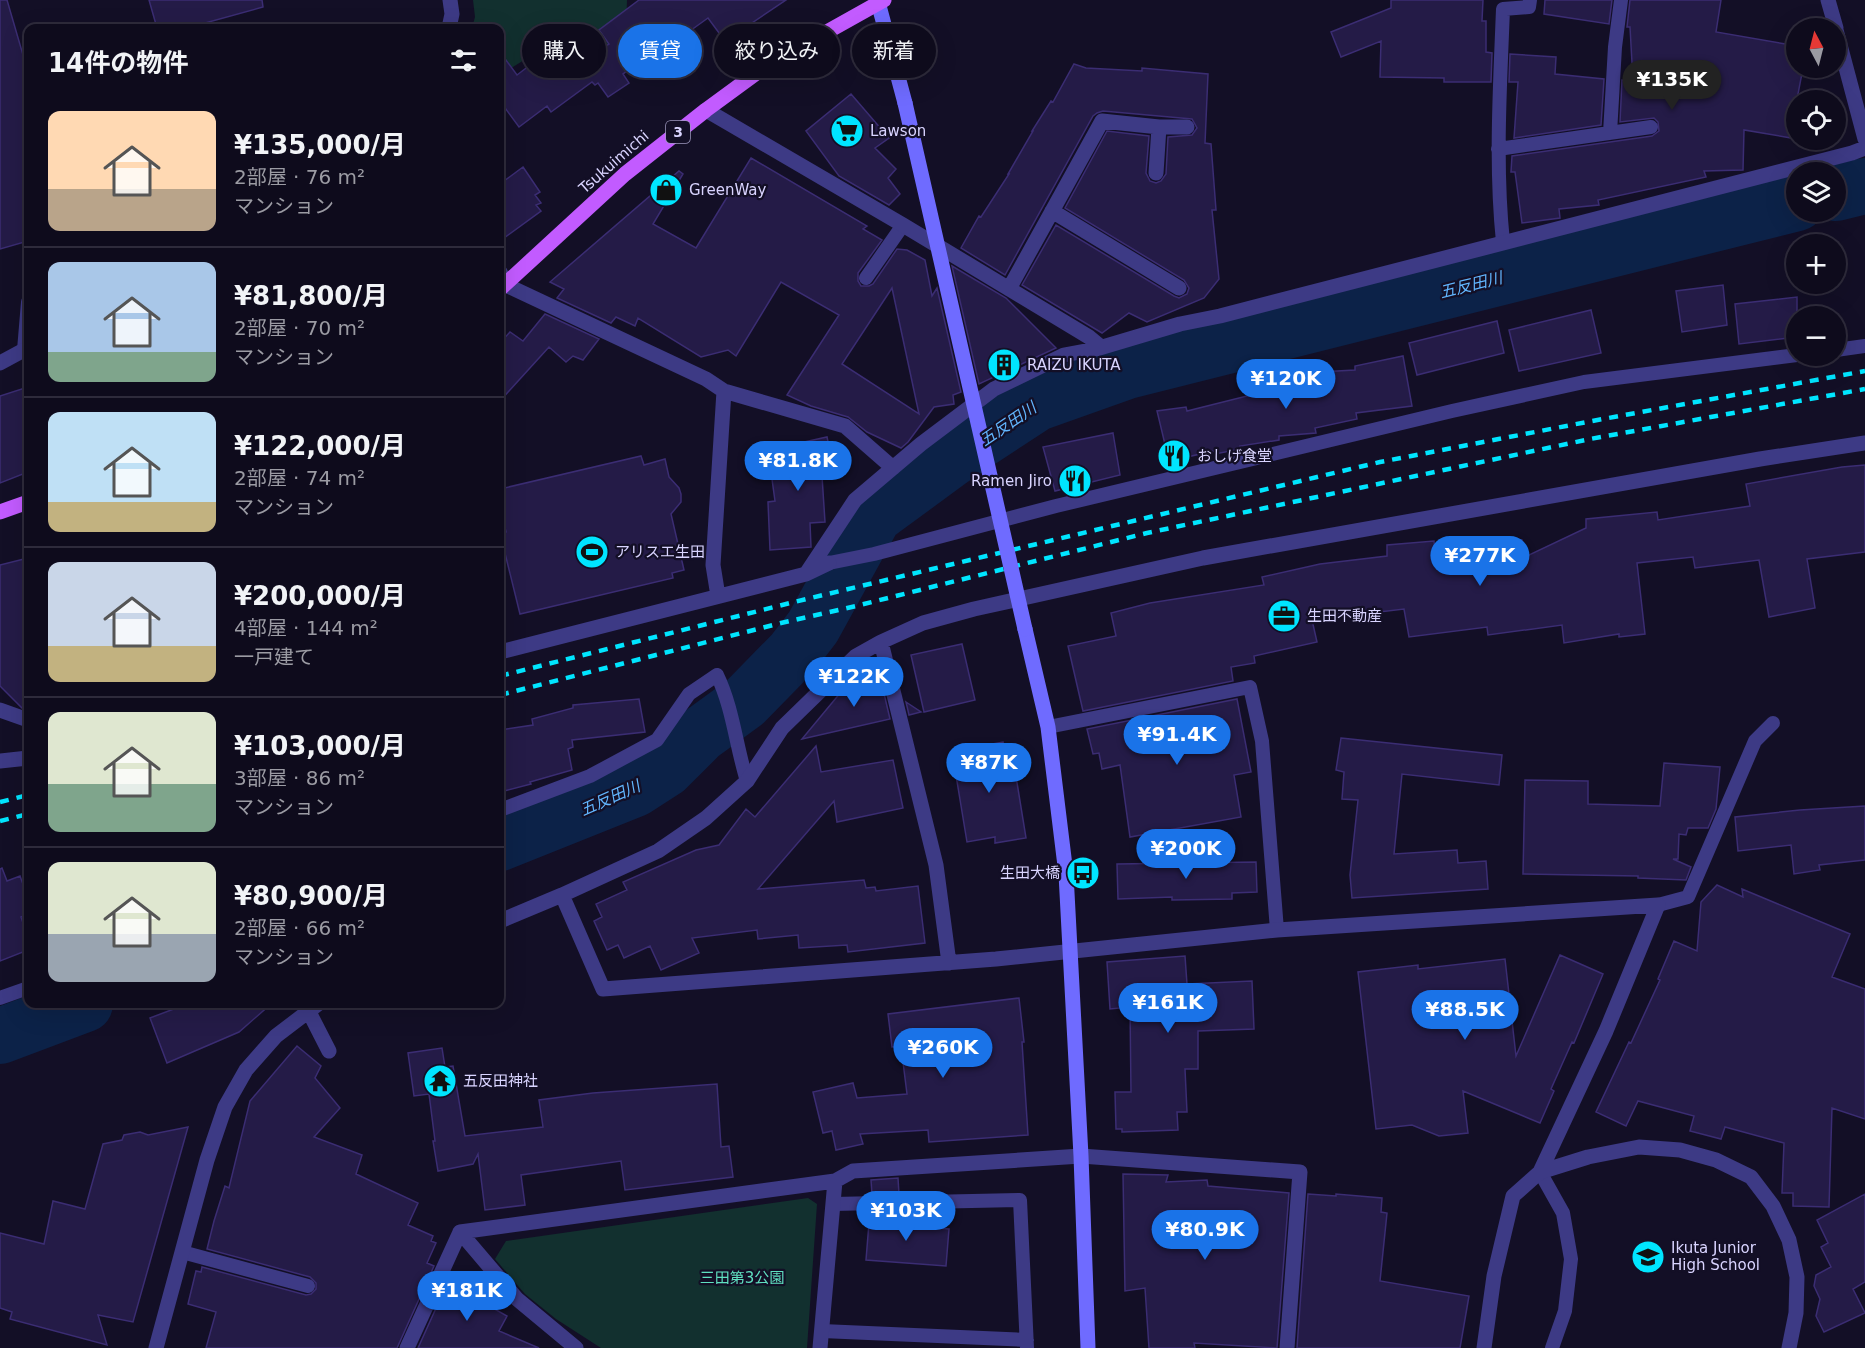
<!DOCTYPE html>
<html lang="ja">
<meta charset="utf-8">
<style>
:root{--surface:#0e0b1c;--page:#1c1929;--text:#f1f3f6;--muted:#9b9ba3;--line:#2e2b3b;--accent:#1a73e8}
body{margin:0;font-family:"DejaVu Sans","Noto Sans JP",sans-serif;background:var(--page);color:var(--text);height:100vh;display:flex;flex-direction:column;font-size:22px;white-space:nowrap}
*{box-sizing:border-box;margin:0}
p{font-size:20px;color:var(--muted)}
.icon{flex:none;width:33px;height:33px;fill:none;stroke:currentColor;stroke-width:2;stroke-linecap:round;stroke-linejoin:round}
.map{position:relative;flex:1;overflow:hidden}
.panel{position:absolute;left:24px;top:24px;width:480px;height:984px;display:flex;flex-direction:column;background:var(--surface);border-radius:12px;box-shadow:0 6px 24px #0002,0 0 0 2px var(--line)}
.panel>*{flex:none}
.top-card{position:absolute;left:522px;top:24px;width:570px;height:54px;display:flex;gap:12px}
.needle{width:39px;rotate:353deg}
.tools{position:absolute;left:1786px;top:18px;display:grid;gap:12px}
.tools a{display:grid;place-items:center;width:60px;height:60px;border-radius:50%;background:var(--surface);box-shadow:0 6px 24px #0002,0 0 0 2px var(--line);font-size:30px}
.price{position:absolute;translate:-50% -51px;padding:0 14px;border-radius:21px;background:var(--accent);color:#fff;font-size:20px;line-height:39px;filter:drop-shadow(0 2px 3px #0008)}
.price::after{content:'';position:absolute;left:50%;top:36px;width:18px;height:14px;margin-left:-9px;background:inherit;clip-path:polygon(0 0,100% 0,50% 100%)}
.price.selected{background:#222;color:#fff}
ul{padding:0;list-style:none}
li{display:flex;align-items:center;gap:18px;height:150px;padding:0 24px}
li+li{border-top:2px solid var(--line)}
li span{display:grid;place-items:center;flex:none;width:168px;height:120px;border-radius:12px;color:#555}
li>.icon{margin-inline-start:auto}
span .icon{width:72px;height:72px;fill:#fffc;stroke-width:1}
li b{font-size:26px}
h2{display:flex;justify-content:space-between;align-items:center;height:72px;padding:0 24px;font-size:26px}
.tag{padding:0 21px;border-radius:27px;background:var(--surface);box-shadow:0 6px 24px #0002,0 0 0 2px var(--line);font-size:21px;line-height:54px}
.tag.selected{background:var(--accent);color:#fff}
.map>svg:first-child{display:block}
.green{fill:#12302f}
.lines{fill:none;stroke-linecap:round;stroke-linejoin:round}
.river{stroke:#0c2248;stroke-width:56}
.building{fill:#241b47;stroke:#3b2d73;stroke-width:1.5;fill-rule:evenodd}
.lane{stroke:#3d3a85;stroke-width:14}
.street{stroke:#3d3a85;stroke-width:15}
.secondary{stroke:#6f6bff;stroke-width:15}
.primary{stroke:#c25bff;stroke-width:15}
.rail{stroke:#00e5ff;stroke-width:4.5;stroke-dasharray:9 8;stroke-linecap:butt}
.secondary-bridge{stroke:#6f6bff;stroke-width:15}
.labels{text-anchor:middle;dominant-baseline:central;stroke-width:4.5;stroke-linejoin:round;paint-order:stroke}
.shield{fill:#130f26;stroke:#9e99be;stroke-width:1.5}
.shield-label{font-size:14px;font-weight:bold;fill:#d9d4ff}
.poi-label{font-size:15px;fill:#d9d4ff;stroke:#130f26;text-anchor:start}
.street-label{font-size:15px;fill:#d9d4ff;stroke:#130f26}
.park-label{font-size:15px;fill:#5fe0c0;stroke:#130f26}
.water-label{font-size:16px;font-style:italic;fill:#62b6ff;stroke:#130f26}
</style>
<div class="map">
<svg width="1865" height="1348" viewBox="0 0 1865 1348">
<rect width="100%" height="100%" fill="#130f26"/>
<path class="green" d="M473 0H627L626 30 597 58 566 52 529 57 500 75V28H472L475 17Z
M808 1198 817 1204 807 1348H601L556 1319 525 1294 495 1259 506 1241Z"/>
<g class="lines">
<path class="river" d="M1836 193 1865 186
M500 843 635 789 666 769 701 734 745 702 793 653 813 627 874 516 953 458 1037 403 1127 371 1797 203
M0 1036 85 1004"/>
</g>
<path class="building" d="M0 0H7L28 72V241L0 249Z
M149 0H262L263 7 187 28H157Z
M639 0H786L725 41 708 18 687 33 684 29 623 74 629 83 608 97 598 83 595 85 592 82 551 112 547 106 519 127 500 101V52L517 75 547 52 563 74 609 44 599 30Z
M1391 0H1483L1482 21H1486V52L1492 53 1491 82H1444V78L1380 77 1381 41 1341 57 1331 32 1391 8Z
M1545 0H1612L1609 24 1544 14Z
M1630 0H1721L1716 32 1797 46V68H1803L1797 99 1808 100H1797V139L1744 130 1743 170 1704 171 1706 177 1598 200 1599 205 1559 209 1560 218 1522 223 1515 172H1511L1512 156 1652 136 1659 131 1658 122 1654 118 1620 122 1622 80 1633 81 1630 27H1627Z
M1510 54 1556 57 1555 74 1604 79 1601 125 1514 138 1518 82H1509Z
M1074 64 1086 68 1142 71V68L1208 74 1205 143 1211 144 1216 210H1212L1219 279 1204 298 1147 322 1129 313 1102 333 1022 285 1056 225 1174 296 1179 298 1187 294 1189 288 1184 280 1065 208 1107 131 1149 136 1146 173 1150 181 1156 183 1161 181 1166 174 1168 137 1192 135 1197 128 1192 119 1103 111 1097 113 1093 116 1005 275 961 248 979 216 981 217 1009 174H1008L1033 131H1032L1051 101 1053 102Z
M851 94 889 138 875 148 896 169 888 178 900 194 889 205 839 176 806 131Z
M751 158 867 226 863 229 882 240 858 273V281L861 286H869L873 284 897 249 907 250 925 260 932 296 937 288 961 392 953 395 954 404 934 407 908 442 901 448 867 432 848 417 811 406 787 395 839 315 781 282 736 356 728 350 701 357 638 318 635 326 616 317 611 323 557 298 564 289 550 282 679 171 683 174 653 224 696 248ZM892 288 919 414 842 364Z
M523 167 540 192 535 195 541 203 536 205 541 211 500 241V184Z
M952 266 1006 298 1056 348 979 384Z
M1723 285 1727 325 1682 332 1676 291Z
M1797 297V337L1739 344 1735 304Z
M1591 310 1601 353 1519 371 1509 330Z
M545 314 599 339 583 360 573 356 566 362 549 347 500 401V343L510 332 523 341Z
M1497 321 1504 353 1417 375 1409 343Z
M1403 356 1412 406 1356 413 1357 419 1315 428 1316 433 1279 436V440L1240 446 1241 449 1215 454 1214 451 1169 461 1157 411 1186 407 1187 411 1275 389V386L1319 376V372L1355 370V366Z
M28 387V472L0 483V396Z
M1113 433 1120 475 1055 491 1043 447Z
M827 437 835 474 822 476 825 522 810 523 811 547 770 550 768 502 775 501 768 450Z
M641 456 644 465 665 459 669 477 679 488 681 494V502L671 514 684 570 672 573 673 578 520 614 500 533 506 532 500 506V489Z
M1865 465V552L1807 559 1815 608 1769 617 1759 560 1695 568 1693 557 1637 563 1645 634 1619 637V634L1564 643 1562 625 1488 635 1487 627 1409 637 1404 609 1312 620 1317 642 1254 656 1255 663 1231 667 1233 681 1083 711 1068 646 1116 636 1111 613 1150 603 1264 585 1262 577 1320 564 1387 556V545L1434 541 1435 552 1522 540 1525 557 1586 528V519L1657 512 1658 520 1750 506 1746 484 1842 467Z
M28 558V710L22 708 0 686V565Z
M962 644 975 700 924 712 911 655Z
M864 673 882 685 890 719 802 739 841 692Z
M639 699 645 732 572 740 573 747 568 749 572 770 530 782 531 784 500 792V730L533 725 532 719 573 708V705Z
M1237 699 1251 772 1234 775 1241 817 1130 837 1120 765 1102 769 1099 753 1093 754 1087 729Z
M906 702 921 712 909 715Z
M1341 738 1502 755 1499 785 1402 774 1394 854 1457 850 1458 863 1486 861 1488 889 1352 898 1350 875 1358 800 1342 799 1344 772 1336 770Z
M1003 742 1006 759 1013 758 1026 838 995 843V837L967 842 952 751Z
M816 746 821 772 893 760 903 808 837 822 834 801 758 889 864 880 866 888 875 887 876 891 918 886 925 943 848 952 847 945 799 948 798 935 758 939 757 930 692 938 699 953 661 970 650 946 624 958 618 945 607 950 594 921 602 917 596 904 627 890 623 882 696 850 719 845 746 809 755 817Z
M1664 763 1720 767 1716 809 1708 828H1688L1686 835 1679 834 1678 859H1673L1691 867 1686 880 1638 878V876L1523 874 1525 780 1588 781V804L1660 806Z
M1865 806V860L1819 865 1820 870 1794 874 1791 845 1738 851 1735 817 1800 810Z
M1256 862 1257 892 1232 893V899L1172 900V897L1118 899 1117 864Z
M2 868 7 881 20 876 28 898V914L21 917 28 938V950L0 961V869Z
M1717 885 1743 897 1742 889 1850 934 1832 977 1865 989V1119L1832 1108 1829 1207 1793 1206V1193H1782L1784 1143 1725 1127 1721 1139 1690 1131 1694 1116 1638 1101 1626 1126 1596 1112 1629 1042 1631 1043 1660 980 1658 979 1674 941 1697 951 1701 902Z
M1560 955 1603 974 1574 1043 1572 1042 1551 1089 1554 1091 1540 1123 1463 1091 1468 1133 1439 1136 1412 1125 1376 1129 1358 972 1418 965V969L1505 959 1516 1056Z
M1185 956 1187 984 1252 981 1254 1029 1198 1031V1069H1185L1187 1112H1177L1178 1130 1122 1132V1129H1116L1115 1092H1131L1130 1007 1110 1009 1107 962Z
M1019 998 1024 1042H1022L1028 1135 929 1142 928 1130 860 1134 863 1144 836 1150 832 1131 823 1133 813 1092 853 1083 857 1098 907 1094 901 1046 892 1047 888 1014Z
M187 1004H271L239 1032 167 1063 150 1018Z
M297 1046 321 1066 315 1078 340 1108 314 1137 362 1155 356 1174 418 1203 408 1225 433 1236 431 1241 436 1243 427 1263 434 1266 397 1348H206L216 1312 188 1304 196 1271 201 1272 202 1267 306 1295 311 1294 316 1289V1283L310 1277 207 1249 214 1221 225 1186 229 1188 250 1101Z
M442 1048 445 1067 453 1066 465 1136 543 1127 539 1100 593 1093 717 1084 721 1147 729 1146 733 1177 625 1190 621 1161 521 1175 525 1205 485 1210 478 1154 473 1164 438 1171 433 1141H435L429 1094 414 1096 408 1053Z
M188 1127 133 1322 98 1315 107 1345 10 1319 12 1312 0 1308V1233L44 1244 53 1201 85 1209 103 1144 122 1140 124 1135 140 1132 148 1135Z
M1123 1174 1168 1175 1166 1182 1207 1180 1208 1186 1289 1193 1277 1348 1194 1343 1195 1348H1149L1145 1288 1125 1291Z
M898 1178 899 1194H872L871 1180Z
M1308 1194 1336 1196V1194L1382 1198 1381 1212 1387 1213 1380 1281 1469 1296 1460 1348H1297Z
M1865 1194V1282L1853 1289 1865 1313 1824 1332 1816 1316 1820 1299 1814 1286 1816 1275 1831 1267 1821 1247 1828 1243 1817 1220Z
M874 1212H900V1225L949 1229 946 1266 866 1260 869 1223H874Z
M451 1275 488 1295 484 1303 507 1316 499 1331 539 1348H418Z"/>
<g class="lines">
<path class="lane" d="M1610 133 1615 47 1621 0
M1498 149 1651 127
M1503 242C1495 165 1500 87 1503 9L1529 7 1530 0
M866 278 903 225
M24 350 28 302
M1836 350 1865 346
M829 563 874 554 1056 506 1452 411 1584 382 1797 355
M1048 727 1250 687 1262 741 1277 930
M500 810 590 776 657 740 689 694 717 675C733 708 736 746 747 781
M1658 905 1688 897 1755 741 1773 723
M0 998 28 988
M1540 1172 1563 1213 1571 1259 1565 1311 1552 1348
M833 1204 1020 1200 1027 1348
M182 1252 308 1286
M822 1331 1027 1340"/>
<path class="street" d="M1828 0 1836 28
M449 28 452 14 450 0
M1836 30 1865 139
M706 110 903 225 1089 337 1101 347
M1156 173 1159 127
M1052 211 1179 288
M500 272 506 285 706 379 724 391 713 565 718 596
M1009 289 1102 121 1159 127H1187
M0 363 24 350H28
M724 391 845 426 893 468
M806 574 855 500 921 444 994 389 1064 355 1096 349 1180 324 1220 316 1852 153 1865 148
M881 642 936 865 949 963
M500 652 806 574 829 563
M0 710 28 720
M0 761 28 758
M562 895 603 989 996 959 1277 930 1658 905 1606 1031 1540 1172 1513 1196 1494 1276 1484 1348
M500 921 562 895 658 851 706 818 747 781 782 728 856 656 881 642 923 623 974 609 1203 558 1760 459 1865 443
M308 1010 329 1051
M1540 1172 1588 1157 1639 1147 1680 1150 1716 1160 1751 1177 1773 1206 1789 1240 1797 1277 1796 1313 1789 1348
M460 1232 835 1181 853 1171 1081 1156 1300 1172 1287 1348
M460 1232 517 1299 576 1348
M156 1348 207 1160 225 1107 246 1070 276 1036 318 1004
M407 1348 460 1232
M820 1348 835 1181"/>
<path class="secondary" d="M878 2 905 103
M1025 629 1048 727 1066 874 1081 1156 1088 1348"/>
<path class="primary" d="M500 289 625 174 706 110 766 66 884 0
M0 512 28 502"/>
<path class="rail" d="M500 676 794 602 1380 462 1592 421 1865 371
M500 695 781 623 856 606 1147 533 1590 439 1865 389
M0 802 28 795
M0 821 28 814"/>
<path class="secondary-bridge" d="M905 103 1025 629"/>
</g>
<defs>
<g id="supermarket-disc" transform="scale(1.725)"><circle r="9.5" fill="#00e5ff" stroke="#130f26"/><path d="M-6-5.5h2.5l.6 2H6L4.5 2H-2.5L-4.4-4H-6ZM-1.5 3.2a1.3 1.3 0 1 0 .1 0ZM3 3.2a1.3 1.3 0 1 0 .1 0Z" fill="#111"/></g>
<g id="shop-disc" transform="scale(1.725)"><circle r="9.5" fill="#00e5ff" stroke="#130f26"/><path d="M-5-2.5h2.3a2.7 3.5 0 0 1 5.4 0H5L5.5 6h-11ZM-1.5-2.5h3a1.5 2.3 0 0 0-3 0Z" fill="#111"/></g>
<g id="building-disc" transform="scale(1.725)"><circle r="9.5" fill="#00e5ff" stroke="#130f26"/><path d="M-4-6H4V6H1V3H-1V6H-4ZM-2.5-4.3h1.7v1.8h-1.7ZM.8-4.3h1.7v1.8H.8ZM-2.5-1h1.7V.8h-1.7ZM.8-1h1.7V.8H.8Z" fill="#111"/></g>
<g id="restaurant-disc" transform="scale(1.725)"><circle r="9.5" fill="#00e5ff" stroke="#130f26"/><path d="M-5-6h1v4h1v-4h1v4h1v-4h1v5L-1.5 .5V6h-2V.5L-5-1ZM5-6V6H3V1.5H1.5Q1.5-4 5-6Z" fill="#111"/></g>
<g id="stadium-disc" transform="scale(1.725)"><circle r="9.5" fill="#00e5ff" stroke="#130f26"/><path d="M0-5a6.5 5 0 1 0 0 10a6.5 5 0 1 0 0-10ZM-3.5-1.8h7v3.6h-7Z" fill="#111"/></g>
<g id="office-disc" transform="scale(1.725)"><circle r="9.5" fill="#00e5ff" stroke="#130f26"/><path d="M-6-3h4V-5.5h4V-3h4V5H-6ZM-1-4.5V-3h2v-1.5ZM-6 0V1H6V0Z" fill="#111"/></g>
<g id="bus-disc" transform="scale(1.725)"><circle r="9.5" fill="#00e5ff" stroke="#130f26"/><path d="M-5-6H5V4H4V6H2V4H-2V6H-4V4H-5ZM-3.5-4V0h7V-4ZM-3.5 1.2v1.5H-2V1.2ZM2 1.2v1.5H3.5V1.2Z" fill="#111"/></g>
<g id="temple-disc" transform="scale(1.725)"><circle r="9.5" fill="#00e5ff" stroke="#130f26"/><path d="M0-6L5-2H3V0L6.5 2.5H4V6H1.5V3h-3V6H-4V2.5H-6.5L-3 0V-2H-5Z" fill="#111"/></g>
<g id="school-disc" transform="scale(1.725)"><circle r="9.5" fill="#00e5ff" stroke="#130f26"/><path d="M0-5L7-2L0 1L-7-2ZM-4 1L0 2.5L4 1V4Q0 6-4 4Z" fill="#111"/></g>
</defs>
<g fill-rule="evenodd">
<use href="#supermarket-disc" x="847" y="131"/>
<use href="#shop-disc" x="666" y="190"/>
<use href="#building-disc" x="1004" y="365"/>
<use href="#restaurant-disc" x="1174" y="456"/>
<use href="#restaurant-disc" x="1075" y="481"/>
<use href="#stadium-disc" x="592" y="552"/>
<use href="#office-disc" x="1284" y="616"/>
<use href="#bus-disc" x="1083" y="873"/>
<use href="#temple-disc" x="440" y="1081"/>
<use href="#school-disc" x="1648" y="1257"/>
</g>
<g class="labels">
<rect class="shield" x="666" y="121" width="24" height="22" rx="4.5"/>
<g class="shield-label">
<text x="678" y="132">3</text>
</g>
<g class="poi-label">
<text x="870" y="131">Lawson</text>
<text x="689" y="190">GreenWay</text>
<text x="1027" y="365">RAIZU IKUTA</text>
<text x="1197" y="456">おしげ食堂</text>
<text x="1052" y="481" text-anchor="end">Ramen Jiro</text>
<text x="615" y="552">アリスエ生田</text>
<text x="1307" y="616">生田不動産</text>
<text x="1060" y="873" text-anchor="end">生田大橋</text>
<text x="463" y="1081">五反田神社</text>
<text x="1671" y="1248">Ikuta Junior<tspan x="1671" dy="17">High School</tspan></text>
</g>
<g class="street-label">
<text transform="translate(614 162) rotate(-41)">Tsukuimichi</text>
</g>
<g class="park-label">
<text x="742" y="1278">三田第3公園</text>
</g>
<g class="water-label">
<text transform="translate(1471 285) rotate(-14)">五反田川</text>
<text transform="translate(1008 424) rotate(-34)">五反田川</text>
<text transform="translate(610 798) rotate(-24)">五反田川</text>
</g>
</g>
</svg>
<div class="tools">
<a><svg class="needle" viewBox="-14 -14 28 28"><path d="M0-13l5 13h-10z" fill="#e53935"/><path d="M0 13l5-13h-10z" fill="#9b9ba3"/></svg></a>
<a><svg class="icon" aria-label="locate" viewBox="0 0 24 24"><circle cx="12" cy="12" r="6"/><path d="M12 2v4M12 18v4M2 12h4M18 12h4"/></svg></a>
<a><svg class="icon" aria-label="layers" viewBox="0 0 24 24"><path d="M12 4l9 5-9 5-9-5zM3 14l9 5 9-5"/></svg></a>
<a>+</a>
<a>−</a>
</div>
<b class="price selected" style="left:1672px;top:111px">¥135K</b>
<b class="price" style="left:1286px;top:410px">¥120K</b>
<b class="price" style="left:798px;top:492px">¥81.8K</b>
<b class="price" style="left:1480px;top:587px">¥277K</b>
<b class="price" style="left:854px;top:708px">¥122K</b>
<b class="price" style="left:1177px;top:766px">¥91.4K</b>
<b class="price" style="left:989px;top:794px">¥87K</b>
<b class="price" style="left:1186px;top:880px">¥200K</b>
<b class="price" style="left:1168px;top:1034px">¥161K</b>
<b class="price" style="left:1465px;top:1041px">¥88.5K</b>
<b class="price" style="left:943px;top:1079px">¥260K</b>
<b class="price" style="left:906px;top:1242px">¥103K</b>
<b class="price" style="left:1205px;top:1261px">¥80.9K</b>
<b class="price" style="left:467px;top:1322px">¥181K</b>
<div class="top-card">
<a class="tag">購入</a>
<a class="tag selected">賃貸</a>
<a class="tag">絞り込み</a>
<a class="tag">新着</a>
</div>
<section class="panel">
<h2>14件の物件<svg class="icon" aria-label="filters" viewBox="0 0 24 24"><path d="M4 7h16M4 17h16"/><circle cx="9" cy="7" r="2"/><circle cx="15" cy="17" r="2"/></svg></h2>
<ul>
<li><span style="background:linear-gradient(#ffd9b3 65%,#b9a48a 0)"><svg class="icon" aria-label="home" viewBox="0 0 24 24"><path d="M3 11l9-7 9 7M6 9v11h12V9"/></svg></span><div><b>¥135,000/月</b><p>2部屋 · 76 m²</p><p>マンション</p></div></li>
<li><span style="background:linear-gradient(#a9c7e8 75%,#7fa58c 0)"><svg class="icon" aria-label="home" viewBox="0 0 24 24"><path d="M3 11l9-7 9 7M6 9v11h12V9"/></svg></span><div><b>¥81,800/月</b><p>2部屋 · 70 m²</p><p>マンション</p></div></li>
<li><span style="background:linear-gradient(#bfe0f5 75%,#c2b280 0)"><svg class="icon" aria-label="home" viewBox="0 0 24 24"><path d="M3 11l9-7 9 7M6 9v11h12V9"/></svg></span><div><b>¥122,000/月</b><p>2部屋 · 74 m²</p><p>マンション</p></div></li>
<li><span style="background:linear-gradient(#c9d6e8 70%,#c2b280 0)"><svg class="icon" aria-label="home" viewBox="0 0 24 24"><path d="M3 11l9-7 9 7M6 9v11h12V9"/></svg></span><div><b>¥200,000/月</b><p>4部屋 · 144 m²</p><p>一戸建て</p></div></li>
<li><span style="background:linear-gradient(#dfe7d0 60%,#7fa58c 0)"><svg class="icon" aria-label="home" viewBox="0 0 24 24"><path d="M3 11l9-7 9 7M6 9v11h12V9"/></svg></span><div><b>¥103,000/月</b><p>3部屋 · 86 m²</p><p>マンション</p></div></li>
<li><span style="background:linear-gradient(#dfe7d0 60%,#9aa5b1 0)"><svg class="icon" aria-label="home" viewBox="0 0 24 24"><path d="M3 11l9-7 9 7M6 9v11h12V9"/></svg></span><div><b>¥80,900/月</b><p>2部屋 · 66 m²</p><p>マンション</p></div></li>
</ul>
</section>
</div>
